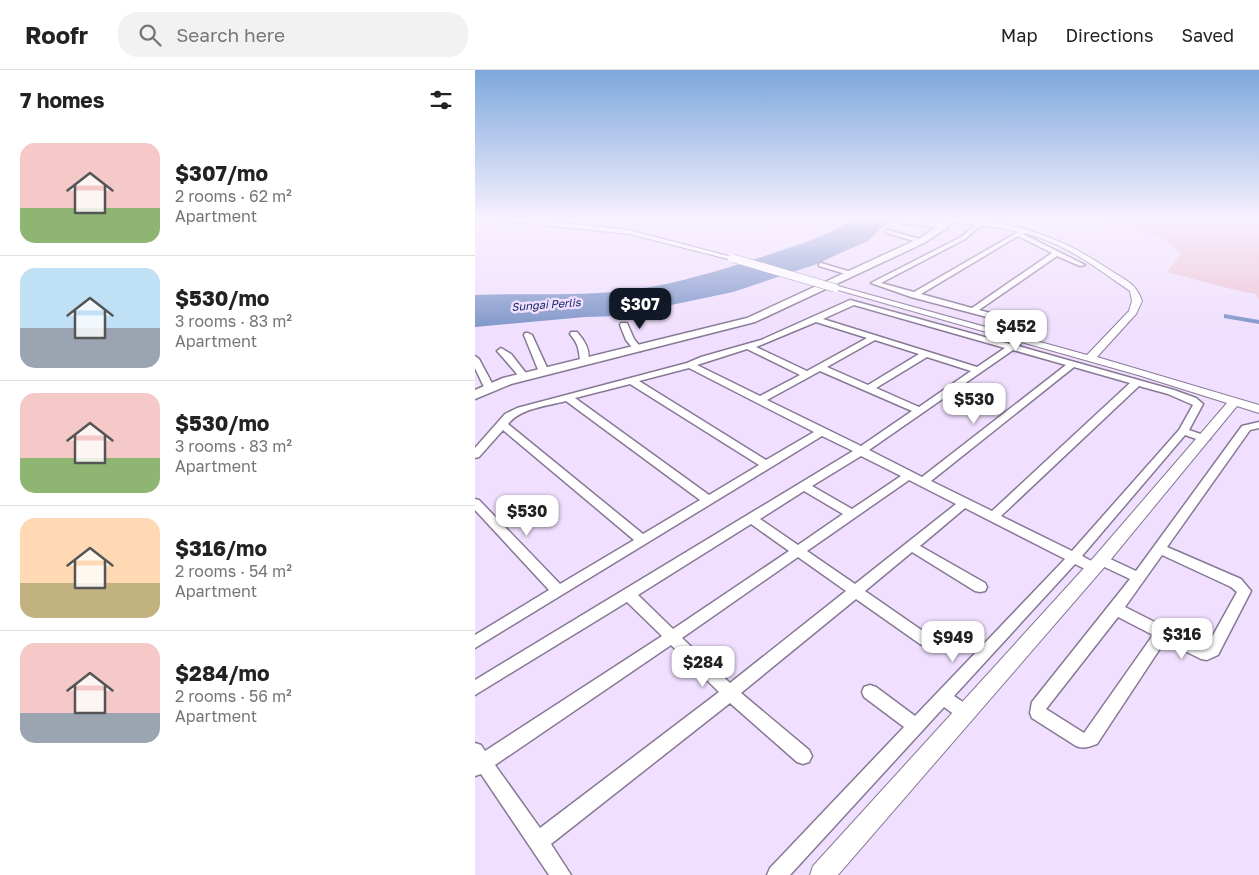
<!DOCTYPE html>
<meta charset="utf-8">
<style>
:root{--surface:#fff;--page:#f2f2f2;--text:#222;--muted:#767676;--line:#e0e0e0;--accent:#111827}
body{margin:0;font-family:"Golos Text",sans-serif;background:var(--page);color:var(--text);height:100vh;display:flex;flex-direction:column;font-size:19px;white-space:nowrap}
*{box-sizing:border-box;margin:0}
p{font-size:16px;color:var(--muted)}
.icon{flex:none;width:28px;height:28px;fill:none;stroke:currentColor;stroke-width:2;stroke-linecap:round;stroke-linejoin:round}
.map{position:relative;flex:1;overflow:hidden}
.sheet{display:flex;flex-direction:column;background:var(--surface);width:475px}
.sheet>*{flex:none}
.price{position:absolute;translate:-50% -42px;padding:0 11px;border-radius:10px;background:#fff;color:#222;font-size:16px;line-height:32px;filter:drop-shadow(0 1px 2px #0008)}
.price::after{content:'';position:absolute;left:50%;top:30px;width:15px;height:11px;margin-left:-8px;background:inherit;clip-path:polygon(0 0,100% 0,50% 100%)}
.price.active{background:var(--accent);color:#fff}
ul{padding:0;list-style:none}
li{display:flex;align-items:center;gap:15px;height:125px;padding:0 20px}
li+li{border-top:1px solid var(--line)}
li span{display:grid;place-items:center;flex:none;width:140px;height:100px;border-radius:15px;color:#555}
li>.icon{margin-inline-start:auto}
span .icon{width:60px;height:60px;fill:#fffc;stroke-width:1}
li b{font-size:21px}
h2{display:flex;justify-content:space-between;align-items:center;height:60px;padding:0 20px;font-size:21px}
header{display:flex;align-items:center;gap:30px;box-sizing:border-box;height:70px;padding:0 25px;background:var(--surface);border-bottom:1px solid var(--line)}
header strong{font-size:24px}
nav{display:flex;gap:28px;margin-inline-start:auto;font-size:18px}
.search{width:350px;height:45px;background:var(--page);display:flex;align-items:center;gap:12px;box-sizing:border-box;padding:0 18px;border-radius:20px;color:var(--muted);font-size:19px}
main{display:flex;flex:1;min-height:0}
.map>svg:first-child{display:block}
.green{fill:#edc4d4}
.water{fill:#7e95c9}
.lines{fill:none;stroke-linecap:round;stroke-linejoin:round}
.canal{fill:#7e95c9;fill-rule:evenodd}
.minor-casing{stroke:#877894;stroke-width:3}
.tertiary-casing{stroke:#877894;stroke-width:2}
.secondary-casing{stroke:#877894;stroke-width:3}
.minor{fill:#fff;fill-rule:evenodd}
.tertiary{fill:#fff;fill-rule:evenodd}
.secondary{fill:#fff;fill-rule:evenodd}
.tertiary-bridge-casing{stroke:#877894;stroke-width:9;stroke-linecap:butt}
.tertiary-bridge{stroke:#fff;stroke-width:8}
.labels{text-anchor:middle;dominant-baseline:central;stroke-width:5;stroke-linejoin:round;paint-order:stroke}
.far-water-label{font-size:11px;font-style:italic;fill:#152967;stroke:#f0dffe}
</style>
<header>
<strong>Roofr</strong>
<div class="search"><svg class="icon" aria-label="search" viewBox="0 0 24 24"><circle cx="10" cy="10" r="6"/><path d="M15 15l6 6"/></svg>Search here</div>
<nav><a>Map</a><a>Directions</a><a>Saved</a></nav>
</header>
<main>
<section class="sheet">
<h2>7 homes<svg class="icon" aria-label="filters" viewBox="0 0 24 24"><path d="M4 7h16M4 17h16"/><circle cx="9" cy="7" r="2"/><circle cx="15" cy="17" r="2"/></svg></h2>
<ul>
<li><span style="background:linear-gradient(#f6c9c9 65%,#8fb573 0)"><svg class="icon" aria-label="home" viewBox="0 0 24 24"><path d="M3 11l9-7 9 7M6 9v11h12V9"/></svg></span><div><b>$307/mo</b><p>2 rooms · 62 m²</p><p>Apartment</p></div></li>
<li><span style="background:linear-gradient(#bfe0f5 60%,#9aa5b1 0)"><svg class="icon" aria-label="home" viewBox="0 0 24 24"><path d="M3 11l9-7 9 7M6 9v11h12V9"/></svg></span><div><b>$530/mo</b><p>3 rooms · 83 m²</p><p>Apartment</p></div></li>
<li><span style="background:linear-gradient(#f6c9c9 65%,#8fb573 0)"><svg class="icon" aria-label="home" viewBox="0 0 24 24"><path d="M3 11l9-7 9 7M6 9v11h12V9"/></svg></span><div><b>$530/mo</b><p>3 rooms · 83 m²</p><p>Apartment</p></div></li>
<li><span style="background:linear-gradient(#ffd9b3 65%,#c2b280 0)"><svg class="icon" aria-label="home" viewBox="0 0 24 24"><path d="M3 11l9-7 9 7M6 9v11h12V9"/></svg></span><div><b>$316/mo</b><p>2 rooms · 54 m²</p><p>Apartment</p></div></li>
<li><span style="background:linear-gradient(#f6c9c9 70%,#9aa5b1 0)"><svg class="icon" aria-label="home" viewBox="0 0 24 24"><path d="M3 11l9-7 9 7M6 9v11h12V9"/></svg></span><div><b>$284/mo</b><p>2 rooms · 56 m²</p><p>Apartment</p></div></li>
</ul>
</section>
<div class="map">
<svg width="784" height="805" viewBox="0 0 784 805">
<rect width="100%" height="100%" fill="#f0dffe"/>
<path class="green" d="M612 148H784V230L781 224 760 220 692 202 706 184C689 161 639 154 612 148Z"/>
<path class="water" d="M380 148H423L405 159 393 171 370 181 342 194 258 222 144 246 110 247 0 257V225C54 223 110 227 164 219 208 212 250 199 293 185 322 175 354 166 380 148Z"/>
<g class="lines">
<path class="canal" d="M749 244 784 250V254L749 248Z"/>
<g class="minor-casing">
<path id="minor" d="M428 150 469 154 472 156 469 158 426 153V151Z
M504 152 506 153V155L490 169 406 213 439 222 548 159 551 161 548 164 610 195 605 196 582 186 504 240 530 247 531 249 527 251 436 227 396 213 486 167ZM543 166 577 183 497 238 446 224Z
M413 160 448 170 449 171 446 173 411 163V161Z
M346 193 376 202 377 203 374 205 344 196V194Z
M375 230 535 274 544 272 545 274 543 276 699 320 721 328 728 334 714 360 734 367 735 369 730 372 710 365 607 486 624 495 626 498 624 501H614L600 494 479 626 497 638 499 643 497 648C486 652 478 643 469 637L315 805H292L295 798 429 657 389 627 387 622 389 617 395 615 401 617 440 646 590 489 490 438 445 476 510 513 512 517 510 521 505 522 500 521 437 482 390 521 455 566 457 570 455 574 450 576 445 574 381 529 266 623 334 680 337 686 334 692 328 694 322 692 255 633 76 774 96 805H74L6 704 0 706V673L6 675 10 681 187 566 152 532 0 625V610L378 381 347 366 0 578V565L74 520 0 440V429L4 430 85 514 159 470 28 360 4 387 0 388V378L30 344 42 338 212 293 226 287 286 270ZM379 235 530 278 502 297 348 249ZM341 252 392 268 332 301 281 277ZM400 270 444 284 393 315 352 297ZM272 279 325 305 285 326 222 295ZM538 280 591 295 447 407 394 380ZM452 287 496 301 444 337 401 318ZM599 297 655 313 517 441 456 411ZM214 298 339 362 291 390 164 311ZM345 301 437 341 386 376 292 330ZM155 314 284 395 234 425 100 328ZM664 316 693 324 718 335 704 360 597 481 526 446ZM91 331 225 430 168 464 33 354C46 338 72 336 91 331ZM386 386 426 406 377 439 337 416ZM434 410 481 434 380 514 332 481ZM329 421 368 444 323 475 285 449ZM276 454 314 481 198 559 163 525ZM323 487 371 521 255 613 207 568ZM196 575 244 622 65 758 20 695Z
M146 253H152L159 269 167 279 166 281H160L151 270 145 255Z
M96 262H102C110 271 117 282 112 294H106C103 280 105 276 95 264Z
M50 263H53L57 265 74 302 72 304H66L64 302 49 265Z
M26 278 36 284 54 307 52 309H46C38 299 30 290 22 281Z
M0 286 4 289 19 317 17 319H11L9 317 0 298Z
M784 352V358L775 360 692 477 766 509 776 521 743 585 732 590 726 589 690 571 622 674C614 677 609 679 601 676L557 648 555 643 557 632 655 509 621 493 619 490 621 487H631L661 501 767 356ZM687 485 756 517 762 522 731 578 650 537ZM643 547 678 565 609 663 571 639Z"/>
</g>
<g class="tertiary-casing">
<path id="tertiary" d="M0 148H8L0 152Z
M18 148H42L154 160 261 188 257 190 154 164 21 150Z
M471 148C483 147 495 150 506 151 557 157 593 172 635 200 650 210 661 213 667 231L661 244 622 287 784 335V343L762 336 632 494 363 805H335L338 796 620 486 752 333 663 305 356 218 357 216H363L612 285 654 241 657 231 655 221C627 202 598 179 565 168 536 158 505 155 474 152L470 150Z"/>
</g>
<g class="secondary-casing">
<path id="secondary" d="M470 148H478L472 158 449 173 280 252 36 314 0 329V320L28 308 272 248 443 169 466 154Z"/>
</g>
<use href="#minor" class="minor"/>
<use href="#tertiary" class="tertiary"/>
<use href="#secondary" class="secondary"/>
<g class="tertiary-bridge-casing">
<path id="tertiary-bridge" d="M257 188 360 218"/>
</g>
<use href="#tertiary-bridge" class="tertiary-bridge"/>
</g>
<linearGradient id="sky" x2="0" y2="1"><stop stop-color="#7da8dc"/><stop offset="0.57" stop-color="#f8f1ff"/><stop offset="1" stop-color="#f8f1ff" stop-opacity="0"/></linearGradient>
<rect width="784" height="261" fill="url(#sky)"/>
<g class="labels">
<g class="far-water-label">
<text transform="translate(71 234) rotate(-4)">Sungai Perlis</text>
</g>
</g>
</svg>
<b class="price active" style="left:165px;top:260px">$307</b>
<b class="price" style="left:541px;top:282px">$452</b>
<b class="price" style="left:499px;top:355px">$530</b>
<b class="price" style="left:52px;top:467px">$530</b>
<b class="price" style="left:707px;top:590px">$316</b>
<b class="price" style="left:478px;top:593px">$949</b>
<b class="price" style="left:228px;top:618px">$284</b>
</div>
</main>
